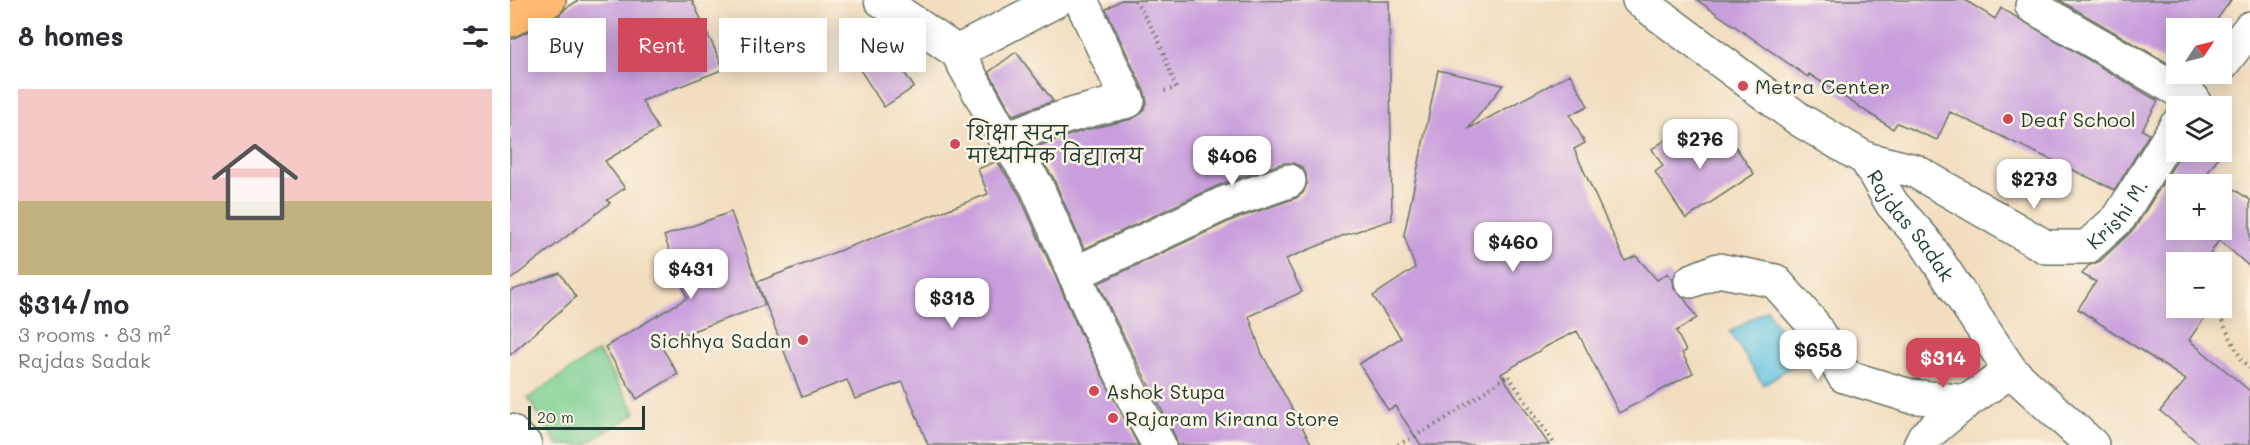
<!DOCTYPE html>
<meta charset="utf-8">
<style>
:root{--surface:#fff;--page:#f7f7f7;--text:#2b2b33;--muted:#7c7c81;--line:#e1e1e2;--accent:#d1495b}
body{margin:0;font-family:Mali,"Playpen Sans Deva",sans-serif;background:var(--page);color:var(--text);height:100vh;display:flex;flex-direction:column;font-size:22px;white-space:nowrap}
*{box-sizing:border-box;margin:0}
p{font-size:20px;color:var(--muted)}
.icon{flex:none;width:33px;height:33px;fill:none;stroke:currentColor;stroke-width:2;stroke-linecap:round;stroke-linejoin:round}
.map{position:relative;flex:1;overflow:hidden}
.panel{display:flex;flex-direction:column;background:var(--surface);width:510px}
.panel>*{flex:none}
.top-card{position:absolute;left:18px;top:18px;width:570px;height:54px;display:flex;gap:12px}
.needle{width:39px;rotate:55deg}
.controls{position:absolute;left:1656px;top:18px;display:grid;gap:12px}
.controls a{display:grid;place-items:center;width:66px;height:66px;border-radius:0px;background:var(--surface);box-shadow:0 3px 15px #0003;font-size:30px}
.scale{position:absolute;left:18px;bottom:15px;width:117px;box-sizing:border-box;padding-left:6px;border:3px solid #1f3d34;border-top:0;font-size:16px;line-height:21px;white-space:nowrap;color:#1f3d34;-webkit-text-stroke:4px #fcf5e5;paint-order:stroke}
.price{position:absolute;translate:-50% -51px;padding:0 14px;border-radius:12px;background:#fff;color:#222;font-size:20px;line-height:39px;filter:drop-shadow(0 2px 3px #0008)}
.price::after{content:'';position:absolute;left:50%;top:36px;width:18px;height:14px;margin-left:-9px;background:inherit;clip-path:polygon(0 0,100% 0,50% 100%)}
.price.active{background:var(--accent);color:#fff}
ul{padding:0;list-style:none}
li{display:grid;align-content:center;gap:12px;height:318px;padding:0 18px}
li+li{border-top:2px solid var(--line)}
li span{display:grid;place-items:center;height:186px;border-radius:0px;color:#555}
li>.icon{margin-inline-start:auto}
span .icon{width:108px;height:108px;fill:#fffc;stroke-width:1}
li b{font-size:26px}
h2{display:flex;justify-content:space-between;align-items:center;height:72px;padding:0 18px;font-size:26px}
.pill{padding:0 21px;border-radius:0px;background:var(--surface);box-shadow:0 3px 15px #0003;font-size:21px;line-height:54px}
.pill.active{background:var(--accent);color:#fff}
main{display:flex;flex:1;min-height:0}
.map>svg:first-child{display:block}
.green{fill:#7ace91;stroke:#4c8662;stroke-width:1.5}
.water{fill:#63c3e2;stroke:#41808b;stroke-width:1.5}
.building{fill:#c89fdd;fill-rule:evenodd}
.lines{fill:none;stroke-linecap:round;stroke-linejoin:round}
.minor-casing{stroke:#697565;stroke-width:36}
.major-casing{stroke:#697565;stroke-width:36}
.path{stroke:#697565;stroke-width:4;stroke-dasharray:1.5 4.5;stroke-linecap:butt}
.minor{stroke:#fff;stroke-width:33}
.major{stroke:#ffbb71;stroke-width:33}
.poi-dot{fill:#d1495b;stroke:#fcf5e5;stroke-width:2}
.labels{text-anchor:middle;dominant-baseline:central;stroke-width:5;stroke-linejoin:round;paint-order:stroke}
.poi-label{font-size:20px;fill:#1f3d34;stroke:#fcf5e5;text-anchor:start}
.street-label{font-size:20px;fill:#1f3d34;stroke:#fcf5e5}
</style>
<main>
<section class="panel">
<h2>8 homes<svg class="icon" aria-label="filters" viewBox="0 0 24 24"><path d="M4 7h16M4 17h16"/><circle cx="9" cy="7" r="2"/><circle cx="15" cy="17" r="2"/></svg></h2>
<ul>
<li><span style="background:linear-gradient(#f6c9c9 60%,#c2b280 0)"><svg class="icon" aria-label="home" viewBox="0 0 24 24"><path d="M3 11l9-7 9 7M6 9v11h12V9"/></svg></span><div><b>$314/mo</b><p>3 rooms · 83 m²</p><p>Rajdas Sadak</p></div></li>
</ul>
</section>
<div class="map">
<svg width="1740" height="445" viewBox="0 0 1740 445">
<rect width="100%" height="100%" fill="#fcf5e5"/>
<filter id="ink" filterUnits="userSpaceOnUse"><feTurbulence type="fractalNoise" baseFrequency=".0167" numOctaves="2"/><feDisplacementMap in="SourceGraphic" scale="12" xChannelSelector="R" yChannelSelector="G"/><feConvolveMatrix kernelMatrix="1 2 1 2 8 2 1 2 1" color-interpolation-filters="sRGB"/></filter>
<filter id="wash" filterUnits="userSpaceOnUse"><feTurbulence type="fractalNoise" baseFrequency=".008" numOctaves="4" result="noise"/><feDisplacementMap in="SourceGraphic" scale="24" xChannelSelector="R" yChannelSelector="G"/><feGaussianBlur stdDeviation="1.35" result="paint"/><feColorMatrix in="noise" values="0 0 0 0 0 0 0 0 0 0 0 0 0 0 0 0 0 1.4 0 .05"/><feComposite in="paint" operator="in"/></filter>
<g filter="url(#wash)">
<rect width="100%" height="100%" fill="#f2ddbf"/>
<path class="green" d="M88 351 126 413 75 445H48L18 398Z"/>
<path class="water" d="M1257 309 1289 362 1253 385 1220 332Z"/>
<g id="blocks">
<path class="building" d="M69 0H182L214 69 132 101 148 129 95 161 115 188 97 200 100 203 0 280V40L48 17 56 8Z
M611 0 879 1 882 220 832 236 776 259 792 292 739 316 751 352 802 445H668L665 436 603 315 589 283 722 220 786 198 793 193 797 184 796 174 792 167 783 163H773L709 185 574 249 543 177 523 148 575 130 622 119 632 113 637 103 635 93 596 9Z
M1187 0H1455L1485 19 1491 8 1648 101 1632 130 1639 134 1605 190 1440 112 1427 140 1387 123 1383 129 1299 74 1298 77Z
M1549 0H1721L1701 28H1666V68Z
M376 45 404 87 374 107 347 65Z
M506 52 543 101 503 115 479 72Z
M928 70 993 85 958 129 1060 74 1078 106 1060 115 1075 143 1064 149 1115 261 1126 256 1147 280 1158 273 1163 280 1164 289 1174 298 1187 318 1166 331 1176 351 1172 353 1183 373 1109 413 1067 331 1037 346 991 374 1039 445H911L885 406 878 410 849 364 891 338 863 296 905 268 894 235Z
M1212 127 1244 174 1176 219 1145 172 1153 166 1142 149 1172 129 1183 147Z
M1672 152H1712L1698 172 1740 200V267L1709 240 1695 262H1666V308H1694L1699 311 1679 340 1740 391V445H1691L1650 411 1676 380 1568 309 1586 282 1572 274 1578 266 1590 261 1625 228ZM1666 184H1712V230H1666Z
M487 161 509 194 569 330 628 445H418L393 382 345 399 337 380 292 397 247 282 478 194 468 169Z
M221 212 255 305 149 343 168 374 127 399 95 347 177 298 154 236Z
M50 273 66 297 0 355V291Z"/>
</g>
</g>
<g filter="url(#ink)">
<use href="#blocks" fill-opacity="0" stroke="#697565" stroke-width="1.5"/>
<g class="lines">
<g class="minor-casing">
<g id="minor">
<path d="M371 0 447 52 495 139 526 185 586 323 628 407 649 445"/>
<path id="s1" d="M1129 0 1290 120 1356 159 1382 204 1414 240 1501 371 1582 445"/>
<path d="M1527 0 1522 6 1683 99"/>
<path d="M447 52 547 0"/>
<path d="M1712 64 1740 28"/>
<path d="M495 139C537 121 573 110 618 101L571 0"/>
<path id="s2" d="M1356 159 1405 171 1536 247H1577L1609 218 1666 126"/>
<path d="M564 274 715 203 779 181"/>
<path d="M1181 281 1208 270 1265 281 1302 323 1334 376 1400 396 1456 402"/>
<path d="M0 431 15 445"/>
<path d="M1410 445 1414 437 1456 402 1501 371"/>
</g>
</g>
<g class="major-casing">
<path id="major" d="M0 20 39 0"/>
</g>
<path class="path" d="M625 0 648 38 666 88 654 91
M1712 321 1731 359 1740 368
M888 445 932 421 998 375 1045 445"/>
<use href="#minor" class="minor"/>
<use href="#major" class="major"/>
</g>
</g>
<g class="poi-dot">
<circle cx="1233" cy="86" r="6"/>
<circle cx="1498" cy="119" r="6"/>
<circle cx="445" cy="144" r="6"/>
<circle cx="293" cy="340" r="6"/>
<circle cx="584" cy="391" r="6"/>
<circle cx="603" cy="418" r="6"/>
</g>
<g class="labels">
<g class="poi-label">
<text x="1245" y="86">Metra Center</text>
<text x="1510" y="119">Deaf School</text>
<text x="457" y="132">शिक्षा सदन<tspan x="457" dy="23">माध्यमिक विद्यालय</tspan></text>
<text x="281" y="340" text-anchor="end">Sichhya Sadan</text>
<text x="596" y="391">Ashok Stupa</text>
<text x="615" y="418">Rajaram Kirana Store</text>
</g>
<g class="street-label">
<text stroke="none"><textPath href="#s2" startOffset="288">Krishi M.</textPath></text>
<text stroke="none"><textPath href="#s1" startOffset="358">Rajdas Sadak</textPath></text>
</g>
</g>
</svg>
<div class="controls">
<a><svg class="needle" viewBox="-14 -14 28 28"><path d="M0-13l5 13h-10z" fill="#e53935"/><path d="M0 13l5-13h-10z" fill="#7c7c81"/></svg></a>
<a><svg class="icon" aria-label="layers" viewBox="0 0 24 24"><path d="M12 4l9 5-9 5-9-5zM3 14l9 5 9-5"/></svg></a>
<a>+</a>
<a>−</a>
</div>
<div class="scale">20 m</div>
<b class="price" style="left:1190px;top:170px">$276</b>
<b class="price" style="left:722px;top:187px">$406</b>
<b class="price" style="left:1524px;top:210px">$273</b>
<b class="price" style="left:1003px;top:273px">$460</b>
<b class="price" style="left:181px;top:300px">$431</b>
<b class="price" style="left:442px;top:329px">$318</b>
<b class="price" style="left:1308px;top:381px">$658</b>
<b class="price active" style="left:1433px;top:389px">$314</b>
<div class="top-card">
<a class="pill">Buy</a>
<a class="pill active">Rent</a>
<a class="pill">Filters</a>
<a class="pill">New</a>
</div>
</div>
</main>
